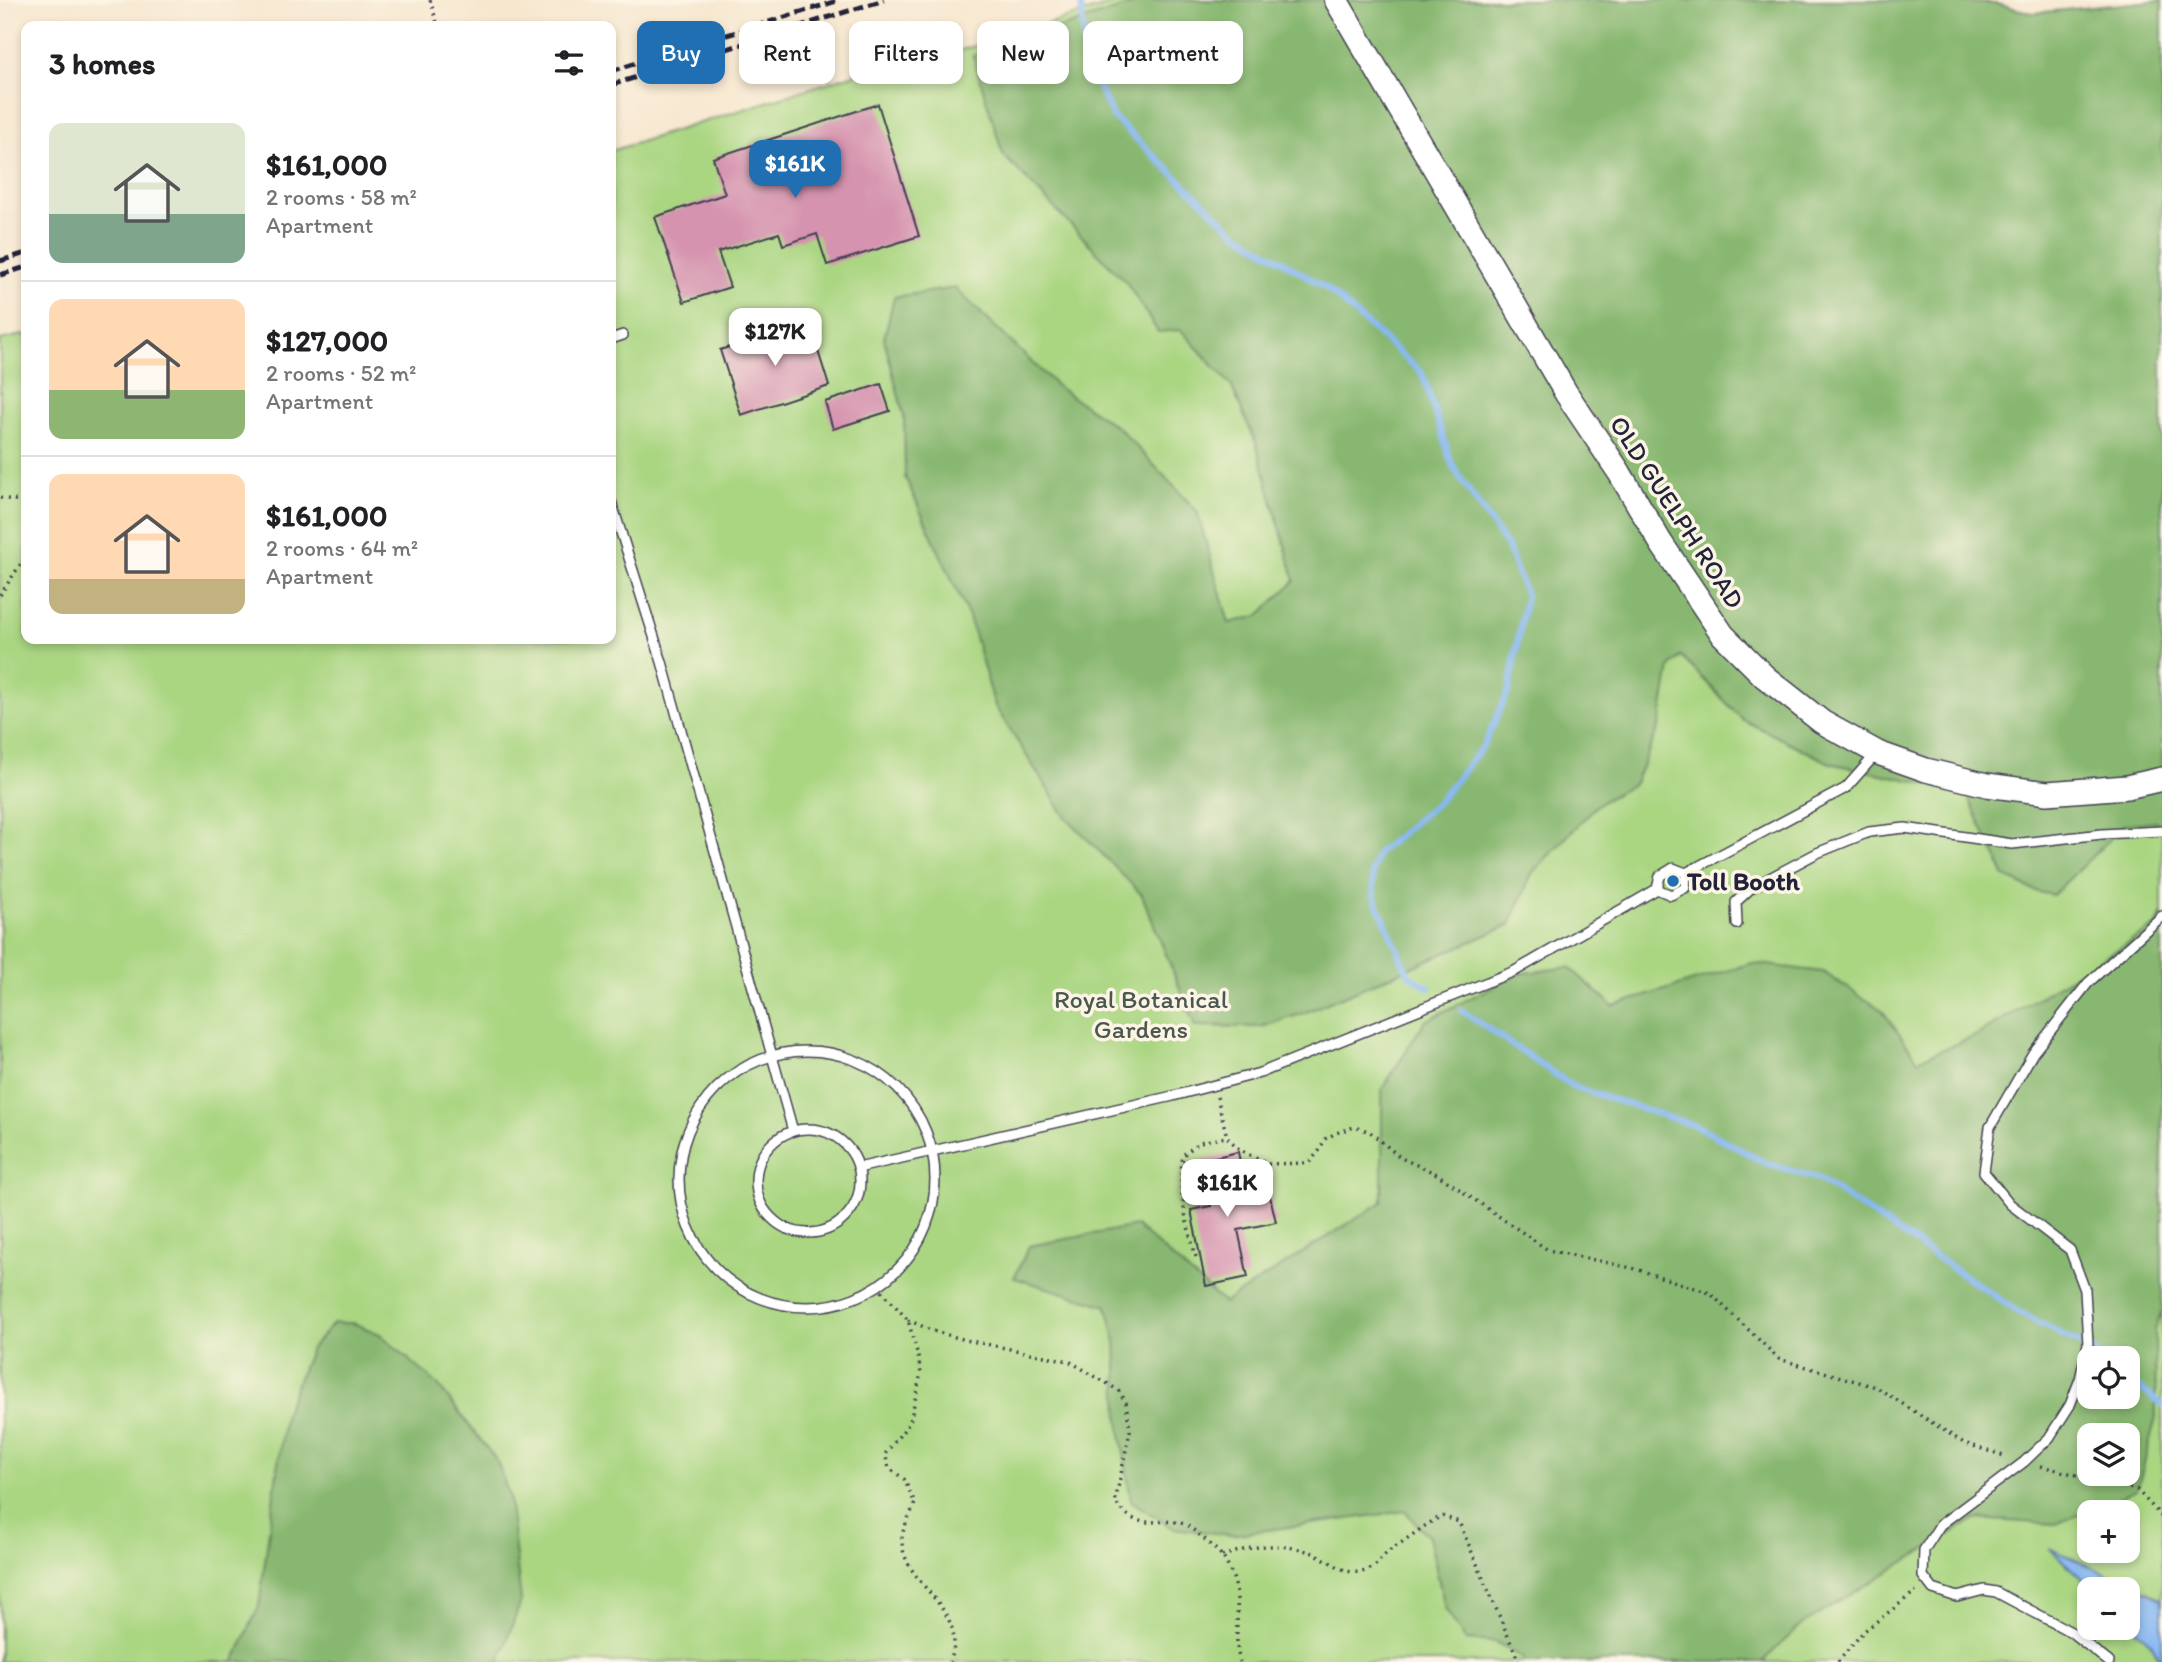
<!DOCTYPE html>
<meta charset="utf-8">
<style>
:root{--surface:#fff;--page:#f2f2f2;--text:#202124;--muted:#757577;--line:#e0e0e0;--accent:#1f6fb2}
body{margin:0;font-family:Itim,sans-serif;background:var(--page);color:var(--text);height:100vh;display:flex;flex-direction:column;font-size:26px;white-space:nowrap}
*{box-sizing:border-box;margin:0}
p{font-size:23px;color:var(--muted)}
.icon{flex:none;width:38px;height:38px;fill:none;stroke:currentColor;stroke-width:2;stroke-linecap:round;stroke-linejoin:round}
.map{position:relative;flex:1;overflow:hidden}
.details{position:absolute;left:21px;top:21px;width:595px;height:623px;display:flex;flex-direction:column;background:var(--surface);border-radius:14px;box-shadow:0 4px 10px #0003}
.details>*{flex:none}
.banner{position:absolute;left:637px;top:21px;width:665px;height:63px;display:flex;gap:14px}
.tools{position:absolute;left:2077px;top:1346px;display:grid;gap:14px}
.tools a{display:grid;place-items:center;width:63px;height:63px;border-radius:14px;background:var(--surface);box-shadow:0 4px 10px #0003;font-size:35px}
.price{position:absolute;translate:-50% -60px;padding:0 16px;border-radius:14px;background:#fff;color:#222;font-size:23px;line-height:46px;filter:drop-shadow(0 2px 4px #0008)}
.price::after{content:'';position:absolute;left:50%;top:42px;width:21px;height:16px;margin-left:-10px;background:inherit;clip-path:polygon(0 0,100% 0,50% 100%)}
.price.current{background:var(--accent);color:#fff}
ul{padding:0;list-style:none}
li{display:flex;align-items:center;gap:21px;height:175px;padding:0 28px}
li+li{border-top:2px solid var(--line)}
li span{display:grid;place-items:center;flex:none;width:196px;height:140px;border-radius:14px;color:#555}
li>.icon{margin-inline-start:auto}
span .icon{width:84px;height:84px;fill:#fffc;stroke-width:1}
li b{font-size:30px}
h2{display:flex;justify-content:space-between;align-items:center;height:84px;padding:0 28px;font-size:30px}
.chip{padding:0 24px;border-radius:14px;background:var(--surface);box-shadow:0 4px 10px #0003;font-size:24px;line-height:63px}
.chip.current{background:var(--accent);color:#fff}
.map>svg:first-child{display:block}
.green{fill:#aad682;stroke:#667c5e;stroke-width:2;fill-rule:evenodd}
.forest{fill:#87b770;stroke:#546c56;stroke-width:2;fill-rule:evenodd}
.water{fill:#87b8f3;stroke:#546d97;stroke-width:2}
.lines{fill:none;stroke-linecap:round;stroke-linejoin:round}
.stream{stroke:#87b8f3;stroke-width:6}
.building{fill:#d593af}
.service-casing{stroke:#424051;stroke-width:12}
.tertiary-casing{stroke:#424051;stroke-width:26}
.path{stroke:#424051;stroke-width:3.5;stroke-dasharray:2 5;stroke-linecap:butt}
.service{stroke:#fff;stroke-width:9}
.tertiary{stroke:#fff;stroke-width:23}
.rail{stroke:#22223b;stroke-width:5;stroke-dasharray:10 5;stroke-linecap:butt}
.poi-dot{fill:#1f6fb2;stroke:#fcf5e5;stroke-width:2.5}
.labels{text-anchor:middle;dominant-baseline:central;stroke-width:7;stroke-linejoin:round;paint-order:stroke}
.street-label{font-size:26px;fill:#22223b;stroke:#fcf5e5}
.poi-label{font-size:26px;font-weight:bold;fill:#22223b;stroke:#fcf5e5;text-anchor:start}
.park-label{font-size:26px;fill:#4b5850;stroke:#fcf5e5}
</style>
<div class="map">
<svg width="2162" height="1662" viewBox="0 0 2162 1662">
<rect width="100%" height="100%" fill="#fcf5e5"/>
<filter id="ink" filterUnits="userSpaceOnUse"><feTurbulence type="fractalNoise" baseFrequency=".0143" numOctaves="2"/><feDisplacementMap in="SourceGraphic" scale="14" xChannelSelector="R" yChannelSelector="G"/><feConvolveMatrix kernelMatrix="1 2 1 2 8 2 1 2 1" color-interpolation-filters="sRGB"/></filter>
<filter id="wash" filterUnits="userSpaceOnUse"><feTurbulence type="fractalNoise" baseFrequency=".00686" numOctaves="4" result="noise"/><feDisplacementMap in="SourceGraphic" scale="28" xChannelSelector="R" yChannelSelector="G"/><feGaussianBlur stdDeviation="1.57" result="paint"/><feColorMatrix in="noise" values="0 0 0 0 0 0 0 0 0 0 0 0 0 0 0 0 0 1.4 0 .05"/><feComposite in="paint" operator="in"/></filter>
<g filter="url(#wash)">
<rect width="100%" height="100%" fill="#f7e7cf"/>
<path class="green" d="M1126 0H1291L1831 763 2124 825 2156 821 2162 832V1599L2051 1550 2093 1589H2090V1628H2128V1621L2151 1643 2161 1662H0V340L26 334V639H611V151L896 61 932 59ZM2090 1358H2128V1396H2090ZM2090 1435H2128V1474H2090ZM2090 1512H2128V1550H2090Z"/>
<path class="forest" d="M1146 0H1923L1997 4 2033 13 2162 0V832L2156 821 2124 825 2053 895 2038 892 2005 877 1966 792 1830 763 1743 720 1681 656 1670 667 1660 725 1635 783 1597 805 1532 873 1510 925 1304 1013 1261 1027 1195 1026 1142 895 1064 815 995 706 969 617 905 477 904 416 884 339 894 297 955 288 1058 387 1120 429 1197 511 1229 623 1258 616 1295 581 1256 443 1231 385 1181 330 1158 332 1126 282 1003 155 973 56Z
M2162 913V1311L2155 1330 2156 1418 2137 1490 2056 1524 1975 1519 1801 1625 1762 1662H1525L1524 1659 1496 1642 1465 1640 1445 1608 1429 1537 1405 1511 1231 1535 1173 1528 1131 1501 1119 1421 1116 1342 1107 1306 1014 1278 1029 1246 1136 1226 1224 1303 1382 1202V1089L1425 1021 1518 974 1569 967 1613 1006 1752 963 1823 972 1882 1010 1918 1060 1975 1036 2157 925ZM2090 1358H2128V1396H2090ZM2090 1435H2128V1474H2090Z
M334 1323H353L380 1334 437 1384 497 1461 509 1496 521 1601 499 1662H234L259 1606 285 1412 311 1348Z"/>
<path class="water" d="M2049 1548 2162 1599V1662L2151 1643 2128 1621V1589H2093Z"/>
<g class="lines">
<path class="stream" d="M1081 0 1085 59 1113 117 1235 232 1326 288 1422 373 1453 467 1508 548 1526 595 1509 690 1484 745 1437 803 1378 853 1372 871 1374 896 1408 974 1429 988
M1462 1011 1574 1087 1699 1127 1765 1163 1819 1179 2020 1313 2092 1350 2101 1358
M2128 1379 2162 1405"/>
</g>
<g id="blocks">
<path class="building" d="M878 104 919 236 827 265 817 234 783 245 779 233 718 252 730 287 684 302 655 217 725 194 713 158Z
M809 322 829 386 741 415 720 350Z
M881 384 890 411 833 429 825 402Z
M1238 1152 1247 1197 1269 1192 1276 1222 1238 1230 1248 1277 1206 1286 1191 1210 1211 1206 1202 1160Z"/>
</g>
</g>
<g filter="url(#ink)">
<use href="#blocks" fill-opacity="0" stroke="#424051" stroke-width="2"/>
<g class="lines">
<g class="service-casing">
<path id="service" d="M611 339 623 335
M611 501 662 662 793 1131
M1657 889 1671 895 1685 888 1686 873
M1737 924 1736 902 1751 888 1817 853 1869 832 1905 828 2012 844 2102 834 2162 831
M679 1179a128 128 0 1 1 256 0a128 128 0 1 1-256 0Z
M756 1181a52 52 0 1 1 104 0a52 52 0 1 1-104 0Z
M858 1168 1173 1096 1260 1073 1515 971 1657 889 1660 876 1673 868 1686 873 1846 788 1877 753
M2109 1662 2071 1632 1996 1592 1984 1590 1957 1597 1933 1589 1923 1576 1924 1550 1940 1525 2024 1462 2049 1438 2070 1405 2080 1379 2088 1344 2085 1290 2070 1250 2010 1204 1984 1172 1990 1127 2033 1053 2088 983 2162 916"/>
</g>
<g class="tertiary-casing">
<path id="tertiary" d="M1336 0 1566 393 1619 472 1661 543 1723 635 1765 677 1822 722 1878 753 1926 770 1987 785 2047 793 2127 787 2162 779"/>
</g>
<path class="path" d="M430 0 438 26
M0 498 15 500 26 498
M0 595 26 556
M1217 1097 1227 1137 1240 1150 1267 1164 1309 1163 1319 1151 1325 1139 1336 1133 1354 1127 1369 1131 1401 1158 1437 1174 1548 1250 1636 1269 1710 1293 1779 1359 1876 1387 1964 1443 2007 1457
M1196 1257C1187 1224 1177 1190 1183 1155L1200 1142 1226 1137
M877 1286 908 1320 917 1352 921 1373 910 1422 885 1454 889 1468 904 1479 915 1503C911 1514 902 1528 902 1539 901 1585 971 1607 950 1662
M908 1320 933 1331 966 1340 1069 1361 1118 1390 1126 1403 1130 1431 1115 1502C1140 1535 1155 1515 1184 1524 1191 1526 1217 1550 1222 1556 1226 1561 1229 1569 1232 1575 1243 1603 1232 1634 1240 1662
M2041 1466 2137 1490 2162 1517
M1222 1556C1239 1551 1257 1545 1275 1546 1286 1546 1302 1549 1313 1553 1331 1560 1347 1579 1368 1570 1379 1565 1383 1554 1392 1549 1409 1538 1424 1525 1442 1516L1459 1522 1519 1662
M1838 1662 1863 1632 1916 1591"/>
<use href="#service" class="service"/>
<use href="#tertiary" class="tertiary"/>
<path class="rail" d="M611 71 840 0
M611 85 884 0
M0 261 26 253
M0 275 26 267"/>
</g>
</g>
<circle class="poi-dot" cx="1673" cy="881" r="7"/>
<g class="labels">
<g class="street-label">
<text transform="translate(1677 512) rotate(57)">OLD GUELPH ROAD</text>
</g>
<g class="poi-label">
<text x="1687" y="881">Toll Booth</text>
</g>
<g class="park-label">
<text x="1141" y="999">Royal Botanical<tspan x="1141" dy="30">Gardens</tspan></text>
</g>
</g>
</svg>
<div class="tools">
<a><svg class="icon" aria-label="locate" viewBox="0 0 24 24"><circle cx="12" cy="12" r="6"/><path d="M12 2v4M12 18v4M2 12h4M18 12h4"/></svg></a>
<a><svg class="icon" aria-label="layers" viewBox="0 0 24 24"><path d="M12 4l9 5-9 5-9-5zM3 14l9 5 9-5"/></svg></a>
<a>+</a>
<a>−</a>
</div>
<b class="price current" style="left:795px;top:200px">$161K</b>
<b class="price" style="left:775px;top:368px">$127K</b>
<b class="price" style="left:1227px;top:1219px">$161K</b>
<div class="banner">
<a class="chip current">Buy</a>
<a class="chip">Rent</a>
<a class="chip">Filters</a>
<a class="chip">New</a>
<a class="chip">Apartment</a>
</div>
<section class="details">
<h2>3 homes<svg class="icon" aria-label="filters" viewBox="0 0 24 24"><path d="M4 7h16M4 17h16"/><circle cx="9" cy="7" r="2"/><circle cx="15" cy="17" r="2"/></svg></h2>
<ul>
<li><span style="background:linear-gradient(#dfe7d0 65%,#7fa58c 0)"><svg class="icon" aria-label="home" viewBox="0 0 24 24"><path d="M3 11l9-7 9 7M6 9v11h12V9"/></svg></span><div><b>$161,000</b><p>2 rooms · 58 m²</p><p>Apartment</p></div></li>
<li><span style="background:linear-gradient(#ffd9b3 65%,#8fb573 0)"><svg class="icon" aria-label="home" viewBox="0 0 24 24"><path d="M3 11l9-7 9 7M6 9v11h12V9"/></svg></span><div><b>$127,000</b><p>2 rooms · 52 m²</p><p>Apartment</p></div></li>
<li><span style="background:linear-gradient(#ffd9b3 75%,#c2b280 0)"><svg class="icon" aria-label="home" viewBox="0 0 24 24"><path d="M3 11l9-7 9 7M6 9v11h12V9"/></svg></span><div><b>$161,000</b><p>2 rooms · 64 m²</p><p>Apartment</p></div></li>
</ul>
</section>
</div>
